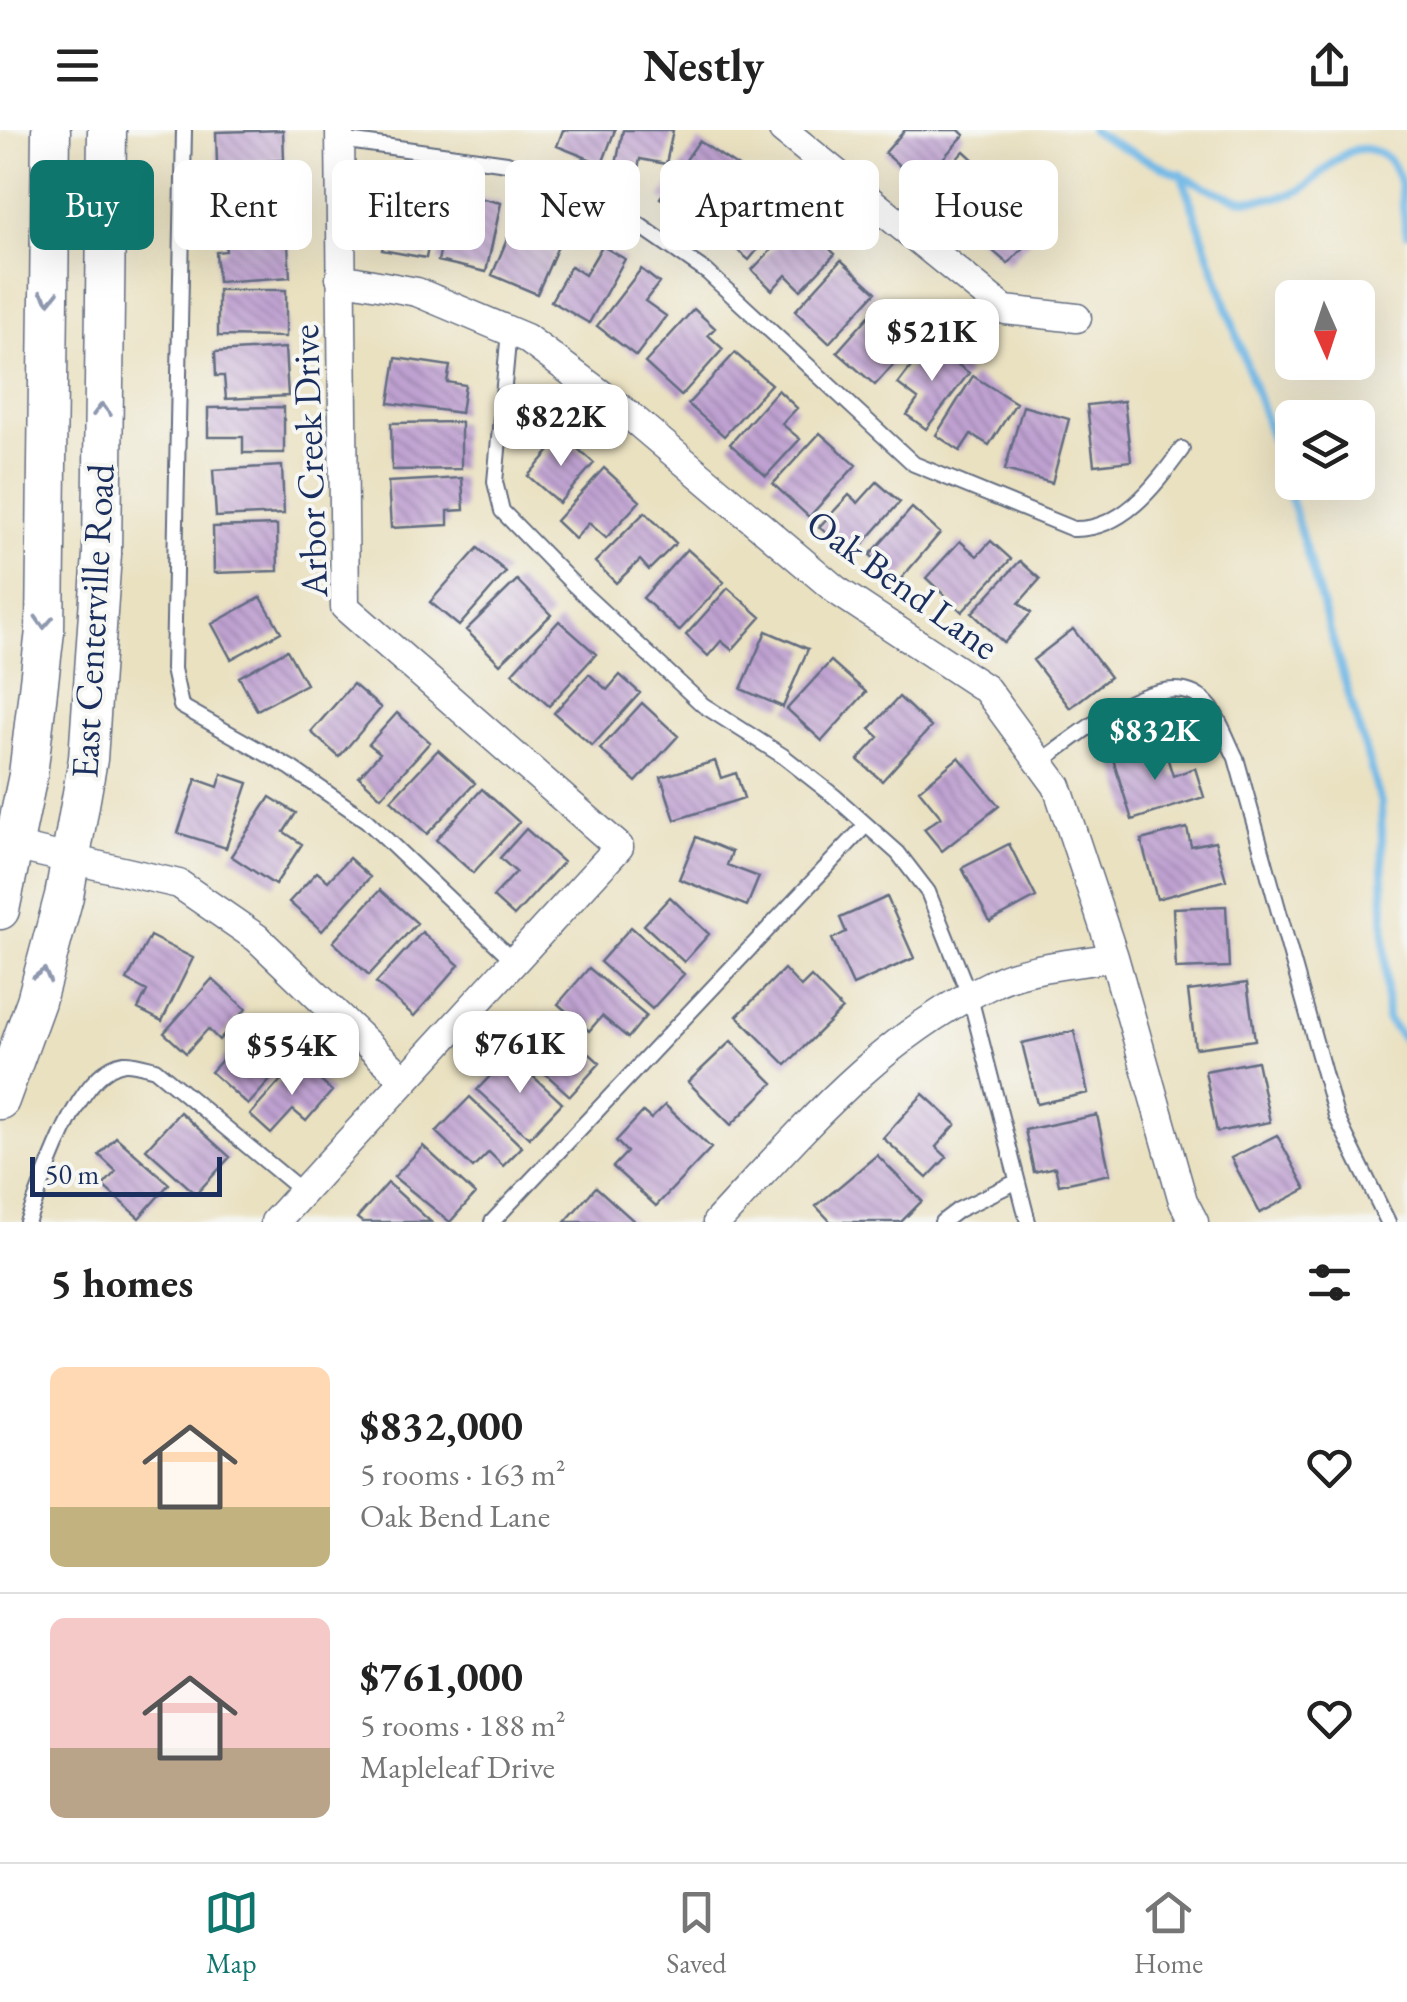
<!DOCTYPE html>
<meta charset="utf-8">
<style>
:root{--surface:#fff;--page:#f2f2f2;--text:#222;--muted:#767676;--line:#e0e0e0;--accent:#0f766e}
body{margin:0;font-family:"EB Garamond",serif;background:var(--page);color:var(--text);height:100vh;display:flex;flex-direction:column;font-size:38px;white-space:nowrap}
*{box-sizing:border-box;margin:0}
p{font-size:32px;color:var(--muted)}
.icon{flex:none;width:55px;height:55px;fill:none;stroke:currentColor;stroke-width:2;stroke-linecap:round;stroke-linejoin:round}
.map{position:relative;height:1092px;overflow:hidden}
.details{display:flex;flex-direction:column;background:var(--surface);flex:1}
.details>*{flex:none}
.hud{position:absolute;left:30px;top:30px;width:1348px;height:90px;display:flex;gap:20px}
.needle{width:65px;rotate:177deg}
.tools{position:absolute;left:1275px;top:150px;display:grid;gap:20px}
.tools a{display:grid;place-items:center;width:100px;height:100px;border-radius:15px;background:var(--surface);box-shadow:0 10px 40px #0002;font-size:50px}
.scale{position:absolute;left:30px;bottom:25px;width:192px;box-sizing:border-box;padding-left:10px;border:5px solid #1b2f5e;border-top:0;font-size:28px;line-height:35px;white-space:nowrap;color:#1b2f5e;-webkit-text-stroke:8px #f6f6f2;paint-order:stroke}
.price{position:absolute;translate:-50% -85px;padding:0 22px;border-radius:20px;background:#fff;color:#222;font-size:32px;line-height:65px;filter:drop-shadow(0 2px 5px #0008)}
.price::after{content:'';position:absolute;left:50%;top:60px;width:30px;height:22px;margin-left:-15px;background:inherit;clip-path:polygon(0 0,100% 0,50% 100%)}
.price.current{background:var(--accent);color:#fff}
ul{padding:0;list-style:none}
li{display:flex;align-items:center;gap:30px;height:250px;padding:0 50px}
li+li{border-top:2px solid var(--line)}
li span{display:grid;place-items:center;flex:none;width:280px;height:200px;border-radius:15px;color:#555}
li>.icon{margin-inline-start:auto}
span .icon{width:120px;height:120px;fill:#fffc;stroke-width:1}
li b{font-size:42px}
h2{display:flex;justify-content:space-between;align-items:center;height:120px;padding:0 50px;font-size:42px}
.chip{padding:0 35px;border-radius:15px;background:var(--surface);box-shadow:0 10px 40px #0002;font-size:35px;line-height:90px}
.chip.current{background:var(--accent);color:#fff}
header{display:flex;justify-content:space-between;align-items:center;height:130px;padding:0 50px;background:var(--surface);font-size:45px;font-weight:700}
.dock{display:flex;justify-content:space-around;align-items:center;height:140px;border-top:2px solid var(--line);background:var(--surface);font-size:28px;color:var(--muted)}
.dock a{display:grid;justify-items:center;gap:5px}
.dock .current{color:var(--accent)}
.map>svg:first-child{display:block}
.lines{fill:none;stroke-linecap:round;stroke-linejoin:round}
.stream{stroke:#6eb7e6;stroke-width:8}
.building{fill:url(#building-back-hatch)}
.lane-casing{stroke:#636d81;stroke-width:18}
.street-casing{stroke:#636d81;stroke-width:31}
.secondary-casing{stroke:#636d81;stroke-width:41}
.lane{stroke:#fff;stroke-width:14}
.street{stroke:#fff;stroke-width:28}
.secondary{stroke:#fff;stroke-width:38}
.oneway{stroke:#8d97ae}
.labels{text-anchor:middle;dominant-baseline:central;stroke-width:8;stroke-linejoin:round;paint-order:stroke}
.street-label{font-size:38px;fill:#1b2f5e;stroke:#f6f6f2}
</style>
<header><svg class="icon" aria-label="menu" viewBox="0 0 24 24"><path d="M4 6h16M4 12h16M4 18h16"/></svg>Nestly<svg class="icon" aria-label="share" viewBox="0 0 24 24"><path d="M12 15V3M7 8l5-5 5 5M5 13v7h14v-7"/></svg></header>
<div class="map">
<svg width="1407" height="1092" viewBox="0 0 1407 1092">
<defs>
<pattern id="building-back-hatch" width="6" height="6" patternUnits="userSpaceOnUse" patternTransform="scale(2.5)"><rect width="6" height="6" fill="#c0a2d1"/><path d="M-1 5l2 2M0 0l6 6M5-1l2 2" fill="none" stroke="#9b84ad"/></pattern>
</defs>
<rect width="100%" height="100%" fill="#f6f6f2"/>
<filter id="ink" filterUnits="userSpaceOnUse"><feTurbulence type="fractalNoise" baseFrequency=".01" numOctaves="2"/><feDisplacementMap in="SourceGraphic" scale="20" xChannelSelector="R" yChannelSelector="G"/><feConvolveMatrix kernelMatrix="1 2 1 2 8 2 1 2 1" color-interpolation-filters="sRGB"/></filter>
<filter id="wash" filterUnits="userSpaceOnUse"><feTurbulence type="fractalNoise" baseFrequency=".0048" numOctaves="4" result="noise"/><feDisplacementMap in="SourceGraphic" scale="40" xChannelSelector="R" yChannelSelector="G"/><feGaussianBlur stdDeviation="2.25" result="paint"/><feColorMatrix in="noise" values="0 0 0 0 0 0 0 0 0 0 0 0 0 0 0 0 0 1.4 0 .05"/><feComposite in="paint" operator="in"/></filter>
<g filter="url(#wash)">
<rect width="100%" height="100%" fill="#eae1c1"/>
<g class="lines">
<path class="stream" d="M1092 0C1105 11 1222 66 1238 69 1250 72 1287 67 1299 61 1322 50 1348 0 1384 26 1407 42 1400 78 1407 104
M1181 43 1278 326 1381 673 1387 889 1407 914"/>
</g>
<g id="blocks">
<path class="building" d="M283 0 284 30 217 34 216 2Z
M563 0H615L602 34 557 16Z
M623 0H673L666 34 640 29 635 53 613 49Z
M905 0H959L964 5 920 54 885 23Z
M699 11 740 38 701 96 660 68Z
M964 21 1000 54 963 94 927 61Z
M283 41 285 90 217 93 216 62H231V44Z
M752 49 790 80 749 130 711 98Z
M412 52 440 58 426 128 382 120 389 83 405 87Z
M1014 54 1051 87 1008 134 971 102Z
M453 62 501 73 486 142 438 131Z
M540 87 566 98 537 164 492 145 514 93 533 101Z
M800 90 835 124 801 160 786 145 772 160 752 140Z
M287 99 290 147 218 152 216 122 226 121 225 103Z
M602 116 625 129 589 193 551 171 571 136 585 145Z
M841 130 876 162 829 213 795 181Z
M641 139 659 153 645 171 666 186 636 226 597 196Z
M218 160H286V207L218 206Z
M884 169 922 203 875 255 837 222Z
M694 179 715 198 708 205 723 219 681 266 645 233Z
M929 213 969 243 926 299 907 285 918 269 898 254Z
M285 218 288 266 226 269 224 246H216L215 222Z
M735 223 771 254 724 306 688 274Z
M396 228 450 236 447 252 465 255 461 283 389 273Z
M973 246 1016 273 989 315 971 304 960 321 936 305Z
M778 260 797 278 782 294 800 309 766 346 730 314Z
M1124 271 1131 331 1094 335 1087 275Z
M1023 276 1069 289 1052 353 1005 340Z
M284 277V323H243V307H208V278Z
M461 292V339L392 340 391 293Z
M820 303 856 335 809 387 773 354Z
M563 306 594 333 559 373 528 346Z
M282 336 284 384 216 387 213 340Z
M604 338 640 371 606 408 589 393 575 409 556 391Z
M462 348 464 380 448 381V395L391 398 388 352Z
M877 352 900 372 852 426 819 397 849 365 858 373Z
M912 378 940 403 899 451 870 425Z
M645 382 676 413 649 440 640 430 616 453 595 432Z
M277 395 278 441 214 443 213 397Z
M960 411 977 426 991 411 1011 429 962 482 926 448Z
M478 418 506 442 459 496 430 472Z
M687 419 724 452 679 501 643 468Z
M1020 431 1040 449 1019 473 1031 483 1004 513 972 483Z
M517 450 551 485 500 534 466 500Z
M728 458 761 487 732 520 721 511 708 526 686 505Z
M261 467 281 502 231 529 212 494Z
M559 491 596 524 549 576 512 543Z
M1073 499 1110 547 1070 578 1033 530Z
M766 501 808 519 783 577 741 559Z
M287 520 306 554 257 580 239 547Z
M831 531 866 562 822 611 787 579Z
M589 544 607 560 620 545 640 563 592 616 554 583Z
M353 554 381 578 339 627 311 602Z
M899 567 931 597 882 651 858 630 879 607 870 599Z
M642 573 678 606 636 652 600 619Z
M397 583 430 612 381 667 359 647 380 623 369 614Z
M1163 614 1173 646 1195 638 1204 667 1132 690 1113 629Z
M438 620 475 653 427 704 391 670Z
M959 627 999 676 942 721 924 699 941 687 919 660Z
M715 631 721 648 736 643 744 668 675 690 661 647Z
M222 644 248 653 226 718 178 703 196 649 218 657Z
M482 659 519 692 473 743 436 710Z
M270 667 296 683 284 702 302 714 275 755 231 726Z
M1187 698 1191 716 1215 711 1226 750 1157 769 1141 710Z
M526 699 563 732 514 786 493 767 516 742 500 728Z
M696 707 732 722 727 735 759 747 747 776 679 749Z
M1009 714 1036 767 990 792 962 738Z
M349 728 370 747 322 801 289 772 317 742 328 751Z
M380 760 417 793 369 845 333 812Z
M670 767 709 804 684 832 644 795Z
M887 767 914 828 853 855 832 809 846 802 840 788Z
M1226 776 1229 837 1176 839 1173 778Z
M631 797 684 844 652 879 600 832Z
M422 802 459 835 414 886 376 853Z
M150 806 193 828 162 891 138 879 147 861 127 850Z
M589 838 646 886 628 908 602 886 589 901 558 874Z
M784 839 801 857 811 847 842 879 786 935 737 886Z
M212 849 246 879 219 910 208 899 186 923 164 903Z
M1247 853 1255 910 1195 918 1188 861Z
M546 885 600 933 570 966 517 918Z
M259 890 295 922 248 975 211 942Z
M1074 901 1088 963 1037 974 1022 913Z
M731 911 773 953 731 995 688 952Z
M510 925 562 973 529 1008 477 960Z
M298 931 332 961 306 991 293 980 271 1004 250 985Z
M1257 931 1270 992 1217 1002 1205 941Z
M923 964 956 994 936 1017 947 1027 927 1048 883 1008Z
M470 967 522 1017 503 1036 489 1022 473 1038 436 1002Z
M665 975 711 1018 656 1076 613 1037 627 1022 616 1011 643 982 651 989Z
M180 982 230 1027 196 1064 146 1019Z
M1097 985 1110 1044 1059 1055 1055 1037 1034 1042 1025 1000Z
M1277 1005 1306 1059 1260 1083 1231 1028Z
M116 1007 169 1054 139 1088 103 1056 116 1041 99 1025Z
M423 1016 475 1064 450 1092 394 1047Z
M877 1025 922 1071 901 1092H831L816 1076Z
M388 1053 431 1092H362L357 1088Z
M596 1057 635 1092H565Z"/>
</g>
</g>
<g filter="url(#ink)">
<use href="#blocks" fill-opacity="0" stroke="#636d81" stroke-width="2.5"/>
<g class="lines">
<g class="lane-casing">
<path id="lane" d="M184 0 173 539 181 576 291 638 366 690 514 831
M340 10 507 33 619 81 707 142 914 334 1073 399C1123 400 1154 357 1182 319
M509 201 495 352 502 381 574 455 703 575 783 626 834 666 898 723 928 762 970 867 1028 1092
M1040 632C1078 607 1169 524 1211 578 1221 592 1228 612 1236 628L1336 986 1388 1092
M27 1092C44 1052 76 940 124 933 133 932 147 937 155 939L303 1062
M492 1092 866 695
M942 1092 958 1080 1016 1052"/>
</g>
<g class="street-casing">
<path id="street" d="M783 0 1005 180 1077 188
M340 148 417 162 526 208 629 285 836 460 986 559 1057 656 1114 827 1183 1071 1194 1092
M0 713 179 754 257 808 405 950
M275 1092 619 717 345 477 340 0
M717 1092C802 1001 879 907 994 853 1028 836 1077 834 1114 827"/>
</g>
<g class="secondary-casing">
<path id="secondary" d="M0 780 28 645 45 501 51 0
M0 970 36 871 64 766 88 629 102 424 107 0"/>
</g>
<use href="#lane" class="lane"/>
<use href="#street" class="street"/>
<use href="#secondary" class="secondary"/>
</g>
<defs><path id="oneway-chevron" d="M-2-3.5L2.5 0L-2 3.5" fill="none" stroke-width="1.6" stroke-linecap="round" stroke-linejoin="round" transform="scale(2.5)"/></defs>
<g class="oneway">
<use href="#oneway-chevron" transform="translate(49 167) rotate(91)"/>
<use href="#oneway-chevron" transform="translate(102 280) rotate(-90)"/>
<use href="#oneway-chevron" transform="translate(44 492) rotate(93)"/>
<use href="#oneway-chevron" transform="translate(43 845) rotate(-75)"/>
</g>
</g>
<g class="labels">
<g class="street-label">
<text transform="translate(309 331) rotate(-92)">Arbor Creek Drive</text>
<text transform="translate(903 454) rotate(36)">Oak Bend Lane</text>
<text transform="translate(92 491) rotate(-87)">East Centerville Road</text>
</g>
</g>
</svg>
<div class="tools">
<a><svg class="needle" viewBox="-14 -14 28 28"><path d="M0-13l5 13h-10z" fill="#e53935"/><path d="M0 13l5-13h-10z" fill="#767676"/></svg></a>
<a><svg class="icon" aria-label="layers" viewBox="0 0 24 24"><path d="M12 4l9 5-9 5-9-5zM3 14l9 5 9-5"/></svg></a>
</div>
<div class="scale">50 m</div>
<b class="price" style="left:932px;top:254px">$521K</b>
<b class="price" style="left:561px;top:339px">$822K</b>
<b class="price current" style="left:1155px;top:653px">$832K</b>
<b class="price" style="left:520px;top:966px">$761K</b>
<b class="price" style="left:292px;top:968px">$554K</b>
<div class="hud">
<a class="chip current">Buy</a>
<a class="chip">Rent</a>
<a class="chip">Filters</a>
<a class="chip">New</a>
<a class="chip">Apartment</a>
<a class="chip">House</a>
</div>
</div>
<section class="details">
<h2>5 homes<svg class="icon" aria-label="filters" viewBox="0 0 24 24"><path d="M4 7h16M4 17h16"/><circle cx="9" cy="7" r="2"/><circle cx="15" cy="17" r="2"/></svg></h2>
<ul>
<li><span style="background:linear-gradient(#ffd9b3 70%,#c2b280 0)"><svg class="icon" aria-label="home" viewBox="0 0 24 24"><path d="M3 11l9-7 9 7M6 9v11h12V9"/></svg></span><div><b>$832,000</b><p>5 rooms · 163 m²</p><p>Oak Bend Lane</p></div><svg class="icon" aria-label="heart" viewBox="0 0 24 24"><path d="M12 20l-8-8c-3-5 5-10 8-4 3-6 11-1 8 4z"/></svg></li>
<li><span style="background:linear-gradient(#f6c9c9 65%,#b9a48a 0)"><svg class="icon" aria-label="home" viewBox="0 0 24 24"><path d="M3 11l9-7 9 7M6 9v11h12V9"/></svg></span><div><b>$761,000</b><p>5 rooms · 188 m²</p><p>Mapleleaf Drive</p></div><svg class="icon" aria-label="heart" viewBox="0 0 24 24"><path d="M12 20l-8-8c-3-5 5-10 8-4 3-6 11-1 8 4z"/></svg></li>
</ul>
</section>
<nav class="dock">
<a class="current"><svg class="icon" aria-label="map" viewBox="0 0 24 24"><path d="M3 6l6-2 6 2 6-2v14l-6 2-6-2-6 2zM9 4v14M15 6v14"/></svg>Map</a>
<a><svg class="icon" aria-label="saved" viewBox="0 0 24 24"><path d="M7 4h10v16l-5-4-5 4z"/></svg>Saved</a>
<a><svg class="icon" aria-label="home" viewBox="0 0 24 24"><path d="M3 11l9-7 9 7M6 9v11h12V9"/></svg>Home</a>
</nav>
